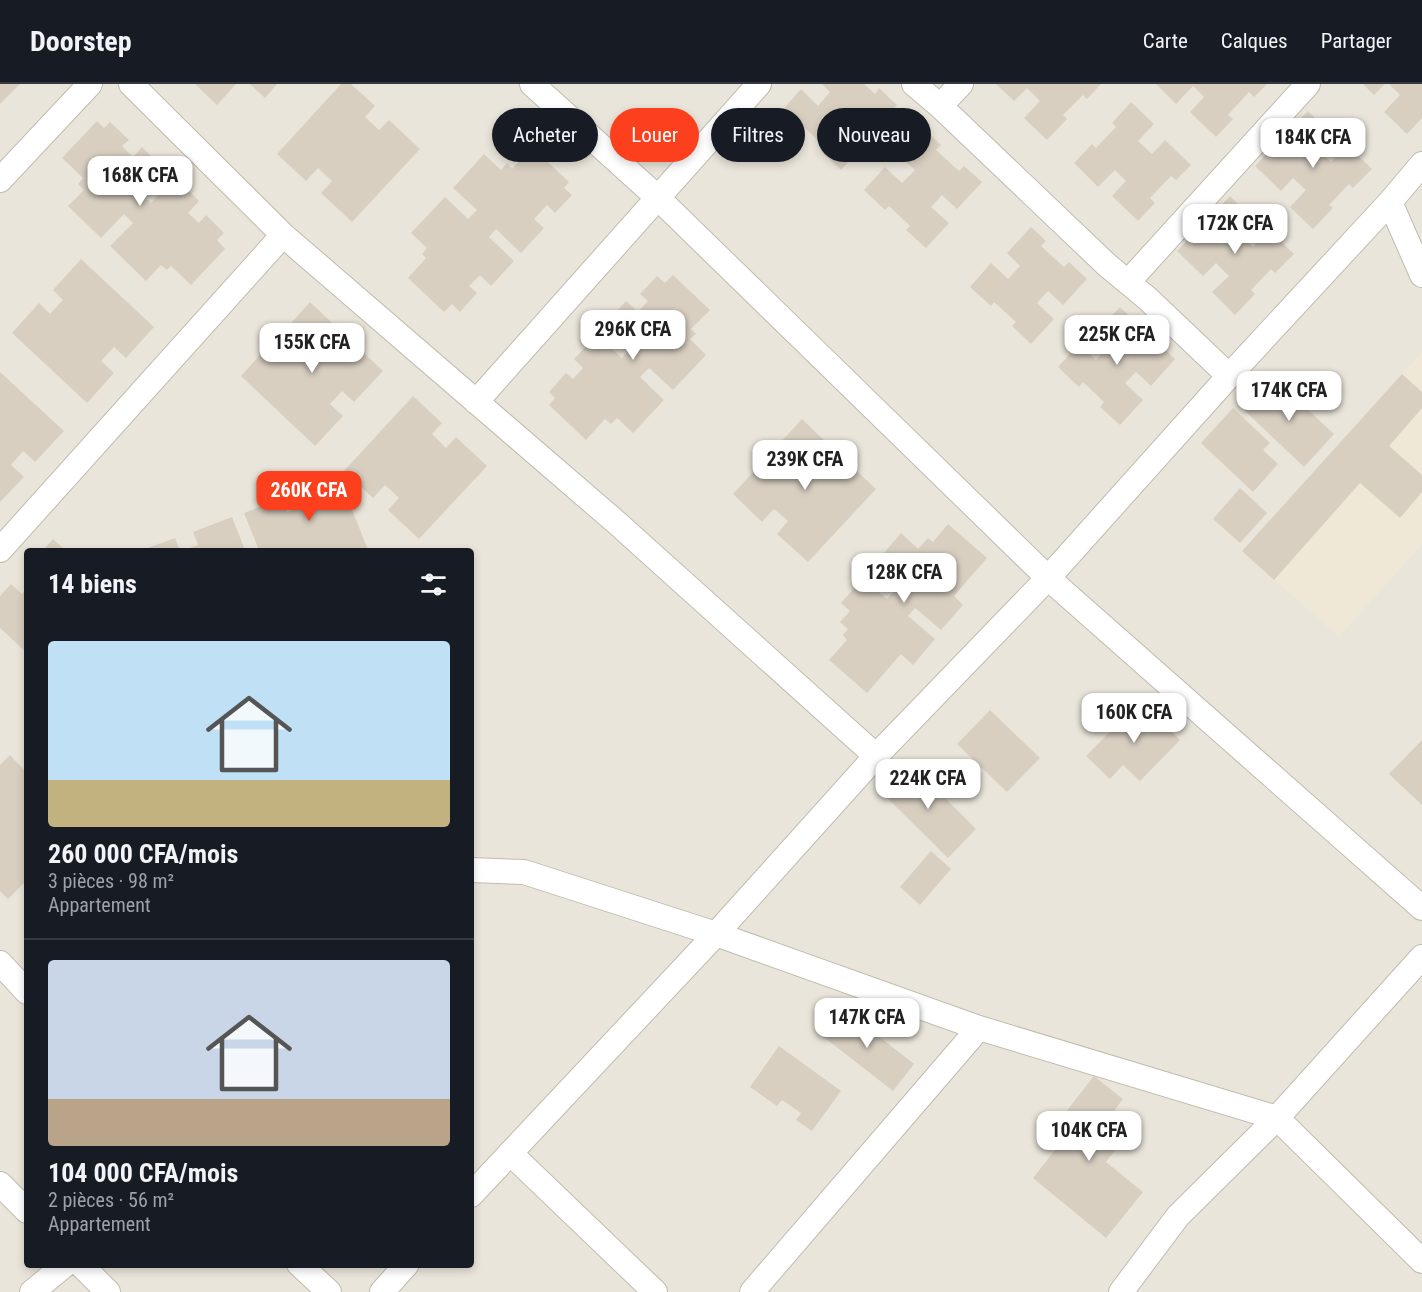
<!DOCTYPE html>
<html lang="fr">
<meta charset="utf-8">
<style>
:root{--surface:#171b24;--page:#242831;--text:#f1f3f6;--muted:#9ea1a6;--line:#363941;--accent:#fc3f1d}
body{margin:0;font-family:"Roboto Condensed",sans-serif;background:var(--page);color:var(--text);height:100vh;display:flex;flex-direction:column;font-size:22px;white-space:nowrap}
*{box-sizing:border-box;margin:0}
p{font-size:20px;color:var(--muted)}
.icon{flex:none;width:33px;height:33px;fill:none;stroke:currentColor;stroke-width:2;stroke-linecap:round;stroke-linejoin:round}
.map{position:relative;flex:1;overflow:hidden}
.drawer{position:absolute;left:24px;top:464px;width:450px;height:720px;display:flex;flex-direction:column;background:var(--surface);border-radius:6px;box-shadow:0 3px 9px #0003}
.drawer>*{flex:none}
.top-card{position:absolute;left:492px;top:24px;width:570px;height:54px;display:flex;gap:12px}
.price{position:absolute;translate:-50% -51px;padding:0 14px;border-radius:12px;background:#fff;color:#222;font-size:20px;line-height:39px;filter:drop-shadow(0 2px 3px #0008)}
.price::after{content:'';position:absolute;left:50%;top:36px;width:18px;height:14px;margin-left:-9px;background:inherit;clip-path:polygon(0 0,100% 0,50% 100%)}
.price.current{background:var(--accent);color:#fff}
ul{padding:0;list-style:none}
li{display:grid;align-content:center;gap:12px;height:318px;padding:0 24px}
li+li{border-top:2px solid var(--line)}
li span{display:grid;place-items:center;height:186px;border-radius:6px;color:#555}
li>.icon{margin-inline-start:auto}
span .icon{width:108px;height:108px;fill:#fffc;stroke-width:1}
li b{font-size:26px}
h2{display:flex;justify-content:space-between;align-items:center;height:72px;padding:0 24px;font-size:26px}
.chip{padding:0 21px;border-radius:27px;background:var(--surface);box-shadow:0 3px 9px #0003;font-size:21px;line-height:54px}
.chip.current{background:var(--accent);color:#fff}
header{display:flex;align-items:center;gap:36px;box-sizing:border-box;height:84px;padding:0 30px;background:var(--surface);border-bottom:2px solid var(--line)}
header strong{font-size:28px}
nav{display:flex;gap:33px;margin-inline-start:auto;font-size:21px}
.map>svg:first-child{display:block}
.residential{fill:#eae5da;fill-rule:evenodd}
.education{fill:#efe8d6}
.building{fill:#d8cfc1}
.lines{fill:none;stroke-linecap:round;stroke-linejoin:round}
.minor-casing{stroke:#c2bbae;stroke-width:26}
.minor{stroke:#fff;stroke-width:24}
</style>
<header>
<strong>Doorstep</strong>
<nav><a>Carte</a><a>Calques</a><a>Partager</a></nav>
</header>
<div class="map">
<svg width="1422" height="1208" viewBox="0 0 1422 1208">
<rect width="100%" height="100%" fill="#f6f3ec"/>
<path class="residential" d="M0 0H1422V1208H0ZM27 466H471V1180H27Z"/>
<path class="education" d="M1422 268V460L1339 553 1242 467Z"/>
<path class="building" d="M0 0H20L0 20Z
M195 0H236L217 21Z
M250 0H277L265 14Z
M341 0H351L375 22 365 33 379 46 389 36 420 65 352 138 321 109 332 97 318 84 306 97 277 70Z
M822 0H864L875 10 879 4 897 21 873 47 858 33 847 45 864 61 841 86 822 68 826 64 805 44 801 48 780 29 801 5 818 22 830 8Z
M996 0H1101L1087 15 1083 11 1063 31 1067 35 1047 56 1024 34 1040 17 1027 4 1014 17Z
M1156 0H1267L1254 13 1249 8 1228 31 1233 35 1216 53 1190 28 1204 13 1193 2 1176 20Z
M1363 0H1385L1374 11Z
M1389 0H1422V34L1407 50 1384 28 1400 11Z
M1131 18 1154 40 1138 57 1152 70 1165 56 1191 81 1176 96 1171 92 1150 114 1155 119 1138 137 1112 112 1126 97 1115 86 1098 103 1074 79 1092 60 1096 64 1116 43 1112 39Z
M1308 27 1334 52 1319 67 1331 78 1347 61 1372 85 1353 104 1349 100 1329 121 1333 124 1313 145 1290 123 1306 106 1293 94 1281 107 1255 82 1269 67 1274 71 1296 49 1291 44Z
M97 37 104 44 110 38 129 56 122 62 133 73 142 63 166 87 143 112 151 119 175 93 199 117 188 129 199 139 206 131 224 149 217 156 225 165 191 201 171 182 167 186 161 181 146 197 110 162 133 139 124 130 101 154 68 122 84 106 78 100 83 94 62 74Z
M926 47 941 61 936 66 959 87 964 82 982 98 957 125 942 111 931 123 949 139 926 164 906 146 910 142 889 122 885 126 864 106 885 83 902 99 915 86 901 73Z
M532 63 569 98 564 104 572 111 555 129 547 121 534 135 544 144 521 169 496 145 489 153 514 177 491 202 480 191 469 202 477 209 460 228 452 220 444 228 408 194 426 174 422 170 427 164 411 149 445 113 468 135 477 126 453 104 484 70 501 86 507 79 512 85Z
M1230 112 1256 138 1242 152 1253 163 1269 146 1294 170 1275 189 1271 185 1251 206 1255 210 1235 231 1212 208 1229 192 1216 179 1203 192 1177 167 1191 152 1196 157 1218 135 1213 130Z
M1031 143 1046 157 1041 162 1064 183 1069 178 1087 195 1063 221 1048 207 1037 219 1054 235 1031 260 1012 242 1016 238 994 218 991 222 970 203 991 179 1008 195 1020 182 1007 169Z
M81 175 154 243 126 274 114 263 101 277 114 289 87 319 12 249 39 219 50 230 63 216 53 206Z
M673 191 710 226 691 245 696 250 690 255 706 271 673 306 649 284 640 293 664 316 633 349 617 334 611 340 605 335 586 356 549 321 555 314 549 308 566 289 573 295 583 284 574 275 597 251 622 274 629 266 603 242 626 217 638 228 648 217 640 210 657 192 665 199Z
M310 218 383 287 354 318 342 307 330 320 343 332 315 362 241 292 268 262 279 273 292 258 282 249Z
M1120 223 1135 237 1130 242 1153 264 1158 259 1175 275 1151 302 1136 288 1125 299 1143 316 1120 341 1100 323 1104 318 1083 298 1079 303 1058 283 1079 260 1096 276 1109 262 1095 250Z
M0 288 64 347 35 378 23 367 11 381 24 393 0 418Z
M1402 290 1422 308V324L1389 362 1422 391V408L1400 434 1360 399 1274 496 1242 467Z
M1274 294 1334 350 1304 383 1244 326Z
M413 312 442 339 432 350 446 364 456 353 487 382 419 455 388 426 399 414 385 401 373 414 344 387Z
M1233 324 1270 359 1263 366 1278 380 1253 408 1201 359Z
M802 335 831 363 821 374 836 387 845 376 876 405 808 478 777 450 788 437 774 425 762 438 733 410Z
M339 393 368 466H259L244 429 282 414 287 428 305 421 300 408Z
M1240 404 1267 429 1240 459 1213 435Z
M232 433 245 466H184L198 461 193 448Z
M948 440 987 474 954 512 963 521 941 546 915 524 908 532 935 555 913 581 901 570 867 609 829 576 847 556 843 551 848 545 840 538 850 527 841 519 863 494 887 515 895 506 871 484 901 449 918 465 928 454 933 458Z
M175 454 180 466H142Z
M53 455 65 466H43Z
M11 500 22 510 27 504V569L0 544V512Z
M1140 617 1180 656 1140 697 1123 681 1110 695 1086 672Z
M990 626 1040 674 1007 708 957 660Z
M1422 656V721L1389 690Z
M10 671 27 689V796L8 815 0 807V681Z
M909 678 976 745 948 774 880 707Z
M931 767 951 785 920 821 900 803Z
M841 923 914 980 893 1007 820 950Z
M779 962 841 1007 812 1047 796 1036 801 1029 782 1016 777 1022 750 1003Z
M1094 992 1123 1015 1098 1048 1117 1064 1106 1078 1143 1108 1106 1154 1033 1094 1062 1057 1050 1048Z"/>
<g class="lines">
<g class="minor-casing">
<path id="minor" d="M131 0 283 151 617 439 876 672
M532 0 657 113 1048 494 1422 824
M914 0 940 22 1107 181 1148 215 1229 292
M940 22 961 0
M0 96 90 0
M1390 118 1422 191
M1128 198 1308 0
M476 318 759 0
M0 466 283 151
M471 786 524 788 716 850 979 944 1277 1034 1422 1177
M0 879 27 908
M510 1069 655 1208
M0 1100 27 1127
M471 1111 716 850 876 672 1048 494 1229 292 1390 118 1422 80
M80 1180 108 1208
M299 1180 329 1208
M32 1208 66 1180
M382 1208 407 1180
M752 1208 979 944
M1121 1208 1178 1132 1277 1034 1422 873"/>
</g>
<use href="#minor" class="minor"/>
</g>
</svg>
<b class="price" style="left:1313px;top:85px">184K CFA</b>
<b class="price" style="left:140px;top:123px">168K CFA</b>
<b class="price" style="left:1235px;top:171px">172K CFA</b>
<b class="price" style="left:633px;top:277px">296K CFA</b>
<b class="price" style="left:1117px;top:282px">225K CFA</b>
<b class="price" style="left:312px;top:290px">155K CFA</b>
<b class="price" style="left:1289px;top:338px">174K CFA</b>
<b class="price" style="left:805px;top:407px">239K CFA</b>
<b class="price current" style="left:309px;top:438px">260K CFA</b>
<b class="price" style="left:904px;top:520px">128K CFA</b>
<b class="price" style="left:1134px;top:660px">160K CFA</b>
<b class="price" style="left:928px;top:726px">224K CFA</b>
<b class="price" style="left:867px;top:965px">147K CFA</b>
<b class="price" style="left:1089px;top:1078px">104K CFA</b>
<div class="top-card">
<a class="chip">Acheter</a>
<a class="chip current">Louer</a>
<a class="chip">Filtres</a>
<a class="chip">Nouveau</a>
</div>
<section class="drawer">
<h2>14 biens<svg class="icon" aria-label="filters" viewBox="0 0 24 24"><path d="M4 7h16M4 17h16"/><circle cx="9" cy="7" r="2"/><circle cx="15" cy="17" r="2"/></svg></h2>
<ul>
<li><span style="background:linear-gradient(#bfe0f5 75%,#c2b280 0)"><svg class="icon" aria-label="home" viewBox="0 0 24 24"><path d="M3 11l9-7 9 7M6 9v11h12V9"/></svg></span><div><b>260 000 CFA/mois</b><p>3 pièces · 98 m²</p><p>Appartement</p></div></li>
<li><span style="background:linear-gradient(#c9d6e8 75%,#b9a48a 0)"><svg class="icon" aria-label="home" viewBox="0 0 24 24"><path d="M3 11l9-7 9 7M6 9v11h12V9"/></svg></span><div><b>104 000 CFA/mois</b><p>2 pièces · 56 m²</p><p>Appartement</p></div></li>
</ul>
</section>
</div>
